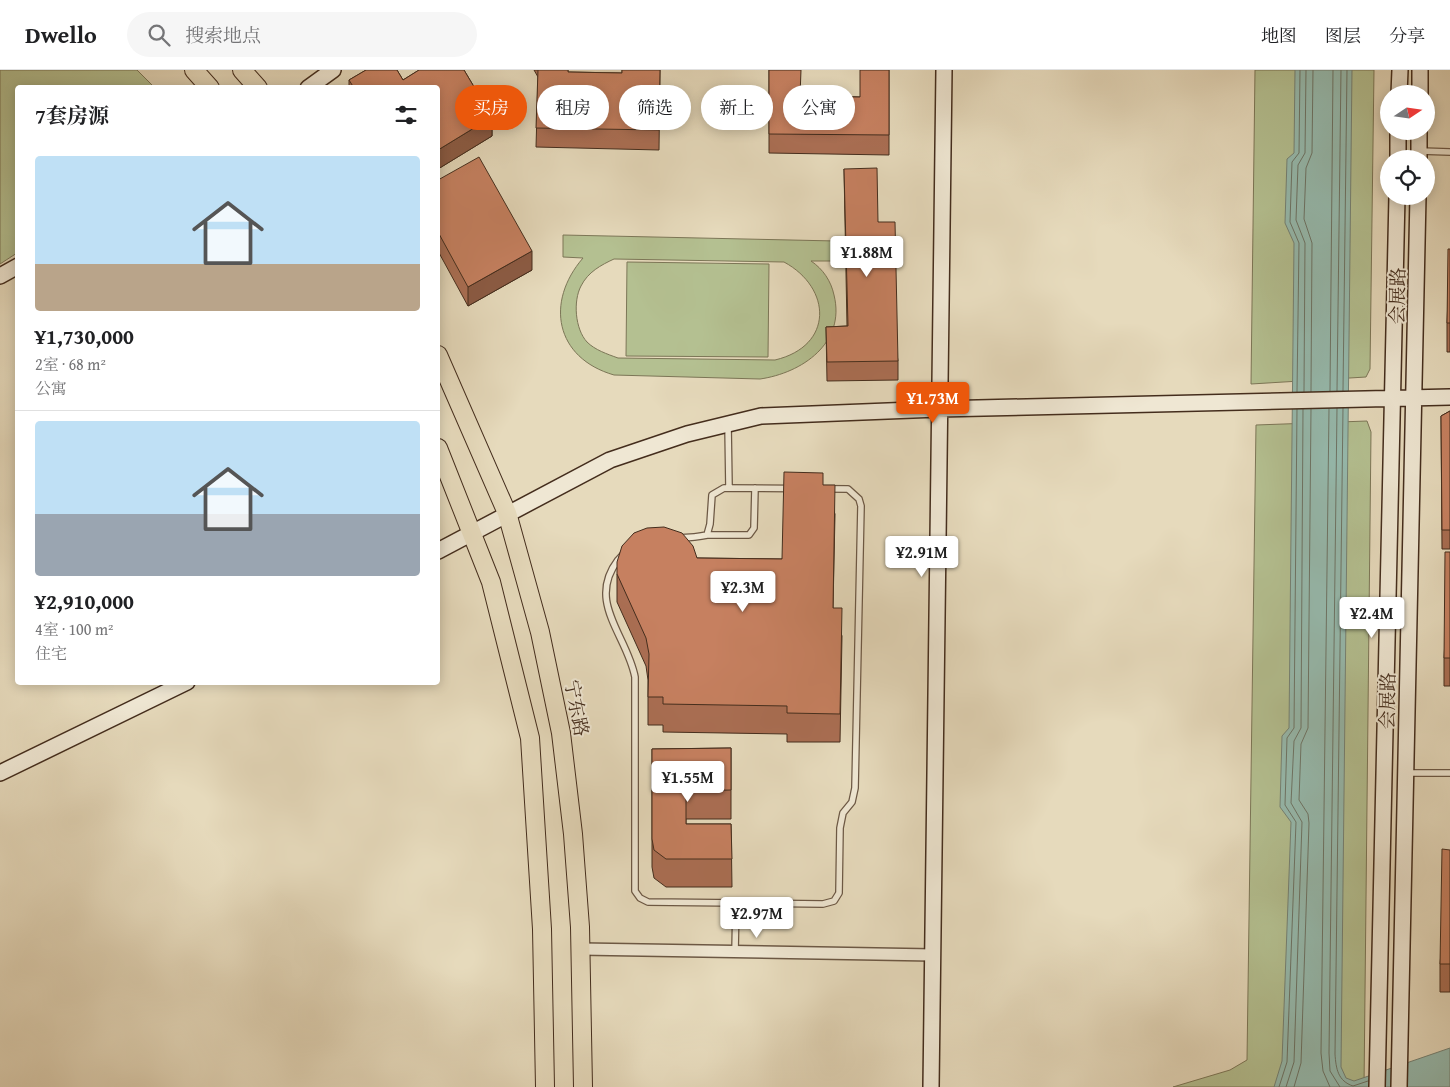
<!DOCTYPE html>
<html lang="zh">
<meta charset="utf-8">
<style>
:root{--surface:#fff;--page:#f6f6f6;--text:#202124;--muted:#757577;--line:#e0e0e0;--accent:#ea580c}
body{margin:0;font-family:"Gentium Book Plus","Noto Serif SC",serif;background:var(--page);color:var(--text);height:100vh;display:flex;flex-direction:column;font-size:19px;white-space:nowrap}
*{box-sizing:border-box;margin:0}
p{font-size:16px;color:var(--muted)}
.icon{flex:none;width:28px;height:28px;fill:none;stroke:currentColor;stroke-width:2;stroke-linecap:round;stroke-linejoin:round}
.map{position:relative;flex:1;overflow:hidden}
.details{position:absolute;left:15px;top:15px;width:425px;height:600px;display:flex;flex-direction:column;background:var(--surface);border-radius:5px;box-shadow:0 2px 12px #0003}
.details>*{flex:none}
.guide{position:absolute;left:455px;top:15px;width:475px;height:45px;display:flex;gap:10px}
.needle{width:32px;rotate:77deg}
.fabs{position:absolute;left:1380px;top:15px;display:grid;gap:10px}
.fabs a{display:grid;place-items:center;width:55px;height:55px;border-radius:50%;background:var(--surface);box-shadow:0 2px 12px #0003;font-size:25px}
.price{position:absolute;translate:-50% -42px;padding:0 11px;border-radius:5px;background:#fff;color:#222;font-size:16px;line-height:32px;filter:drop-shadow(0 1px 2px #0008)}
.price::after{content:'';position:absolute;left:50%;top:30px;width:15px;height:11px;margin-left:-8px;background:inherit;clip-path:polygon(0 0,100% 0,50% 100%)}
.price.current{background:var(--accent);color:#fff}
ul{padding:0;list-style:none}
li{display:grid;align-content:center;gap:10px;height:265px;padding:0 20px}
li+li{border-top:1px solid var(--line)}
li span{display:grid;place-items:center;height:155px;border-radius:5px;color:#555}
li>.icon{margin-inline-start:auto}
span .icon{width:90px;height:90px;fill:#fffc;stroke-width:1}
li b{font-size:21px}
h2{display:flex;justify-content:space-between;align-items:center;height:60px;padding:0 20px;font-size:21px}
.chip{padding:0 18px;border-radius:22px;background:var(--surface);box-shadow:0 2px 12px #0003;font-size:18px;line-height:45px}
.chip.current{background:var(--accent);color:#fff}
header{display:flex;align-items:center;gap:30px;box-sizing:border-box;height:70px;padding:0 25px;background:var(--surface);border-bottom:1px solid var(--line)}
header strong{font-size:24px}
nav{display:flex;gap:28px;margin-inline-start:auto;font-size:18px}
.search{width:350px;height:45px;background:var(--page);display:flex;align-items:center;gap:12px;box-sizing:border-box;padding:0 18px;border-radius:28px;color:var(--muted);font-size:19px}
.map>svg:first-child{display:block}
.green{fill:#b4c091;stroke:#7c7657;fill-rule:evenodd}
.water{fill:#96bbaf;stroke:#758275}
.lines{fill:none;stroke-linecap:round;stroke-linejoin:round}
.shore{stroke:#6d7466;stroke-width:1}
.lane-casing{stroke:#6c5845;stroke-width:8}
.street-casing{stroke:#6c5845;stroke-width:14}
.secondary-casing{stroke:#442d1d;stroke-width:18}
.primary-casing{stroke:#442d1d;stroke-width:20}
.lane{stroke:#efe7d3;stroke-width:5.5}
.street{stroke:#efe7d3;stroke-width:11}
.secondary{stroke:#efe7d3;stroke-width:15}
.primary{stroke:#e6dabc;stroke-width:18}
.wall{fill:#aa6e53;stroke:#442d1d}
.shaded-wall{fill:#8b5a43;stroke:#442d1d}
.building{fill:#c68060;stroke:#442d1d}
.labels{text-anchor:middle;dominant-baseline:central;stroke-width:4;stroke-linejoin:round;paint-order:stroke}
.street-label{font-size:19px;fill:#442d1d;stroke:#efe7d3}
</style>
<header>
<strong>Dwello</strong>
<div class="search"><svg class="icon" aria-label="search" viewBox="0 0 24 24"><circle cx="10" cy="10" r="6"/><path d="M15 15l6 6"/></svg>搜索地点</div>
<nav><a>地图</a><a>图层</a><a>分享</a></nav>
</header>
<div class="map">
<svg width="1450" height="1017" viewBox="0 0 1450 1017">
<rect width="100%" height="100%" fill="#e6dabc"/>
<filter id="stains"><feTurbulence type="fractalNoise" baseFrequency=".004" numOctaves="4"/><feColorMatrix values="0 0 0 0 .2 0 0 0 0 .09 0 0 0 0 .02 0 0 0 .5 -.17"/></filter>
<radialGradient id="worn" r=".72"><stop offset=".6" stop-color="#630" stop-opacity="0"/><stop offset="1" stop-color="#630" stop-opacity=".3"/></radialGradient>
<path class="green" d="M0 0H137L154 17 18 18 17 183 0 194Z
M1255 0H1374L1370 299 1366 307 1251 314Z
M563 165 836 171 835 191H811C823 199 831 211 834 225 846 273 802 303 760 309L614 305C555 288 545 232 583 188L563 187ZM614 189 784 192C832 218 834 276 775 290L618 288C607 284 595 280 587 272 575 259 573 231 581 216 588 202 601 195 614 189Z
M627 192 769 194 768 287 626 286Z
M1367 351 1371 362 1364 1017H1173L1230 1000 1247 990 1256 355Z"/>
<path class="water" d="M1295 0H1352L1341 997 1346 1008 1354 1011 1450 978V1017H1274L1282 991 1291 752 1280 737 1282 666 1289 658 1294 173 1285 153 1287 89 1294 83Z"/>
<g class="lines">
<path class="shore" d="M1330 321 1333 0
M1337 321 1341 0
M1343 321 1347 0
M1297 322 1299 173 1290 152 1292 92 1299 83 1300 0
M1304 322 1305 173 1296 150 1298 95 1305 83 1306 0
M1311 322 1312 173 1304 149 1306 98 1312 83 1313 0
M1337 338 1329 983 1330 1001 1340 1017
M1343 338 1335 984C1336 999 1338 1011 1353 1016L1368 1011
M1329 339 1321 983 1323 1001 1330 1017
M1279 1017 1287 992 1296 752 1285 735 1287 668 1294 658 1297 339
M1286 1017 1294 992 1302 752 1291 733 1294 671 1301 658 1303 339
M1294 1017 1301 993 1309 753 1308 744 1299 730 1301 674 1308 658 1311 339"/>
<g class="lane-casing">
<path id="lane" d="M1420 81 1450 82
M728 355 729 418
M724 418 848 419 859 429 861 436 855 718 852 732 843 743 840 758 839 823 834 831 823 834 648 832 640 828 635 821V607C627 565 586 532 618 490 624 483 633 474 642 472 664 466 686 470 707 465L710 454 712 425Z
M707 465H749L754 458 755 418
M1407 703H1450
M735 882 736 833"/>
</g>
<g class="street-casing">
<path id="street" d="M581 879 933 885"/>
</g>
<g class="secondary-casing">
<path id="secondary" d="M308 18 333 0
M1399 24 1400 0
M1420 24V0
M1398 89V61
M1419 89V61
M0 206 18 196
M438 481 610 390 687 364 761 346 938 339 1450 327
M0 703 187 612
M931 1017 944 0
M1377 1017 1397 126
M1399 1017 1418 126"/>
</g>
<g class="primary-casing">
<path id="primary" d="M194 0 210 18
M242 0 258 18
M438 285 507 443 540 562 561 663 573 764 580 857 583 1017
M438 378 491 512 530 668 542 859 545 1017"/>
</g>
<use href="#lane" class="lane"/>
<use href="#street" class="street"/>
<use href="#secondary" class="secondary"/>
<use href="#primary" class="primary"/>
</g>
<path class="wall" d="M366 0H397L403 10 419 0H464L492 47V66L438 99V18H349V10Z
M534 0H568V2L622 3V0H660L659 80 536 77 538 7Z
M769 0 801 26 860 27 889 0V85L769 83Z
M844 99 878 152 898 291V310L827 311 826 257 847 256Z
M438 110 532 200 468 236 438 181Z
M1450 179V282H1447V253Z
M1450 341V479H1442L1441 346Z
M823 415 835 444 833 538 842 566 840 672H787V664L663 662V655H648V610L646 596 617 532V504L697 488 782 489Z
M1450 482V616H1444V588Z
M731 678V749H686V754H731L732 817H666L654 808 652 797V679Z
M1450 780V922H1440V894Z"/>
<path class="shaded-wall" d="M492 47V66L438 99V80Z
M532 181V200L468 236V217Z"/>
<path class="building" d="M366 0H397L403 10 419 0H464L492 47 438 80V18H354L349 10Z
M538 0H568V2L622 3V0H660L659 60 536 58Z
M769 0H801L800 26 860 27V0H889V65L769 64Z
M479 87 532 181 468 217 438 162V110Z
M877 98 878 152H895L898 291 827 292 826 257 848 256 844 99Z
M1448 179H1450V253H1447Z
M1450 341V460H1442L1441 346Z
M784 402 823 403V415H835L833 538H842L840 644 787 643V636L663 634V627H648L649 584 646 568 617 504V492L622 476 634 463 647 458 664 457 682 463 693 476 697 488 782 489Z
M1445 482H1450V588H1444Z
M731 678V720L686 721V754H731L732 789H666L654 780 652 769V679Z
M1442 779 1450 780V894H1440Z"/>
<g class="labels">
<g class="street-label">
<text transform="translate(1397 226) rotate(-89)">会展路</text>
<text transform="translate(1387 631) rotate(-89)">会展路</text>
<text transform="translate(577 638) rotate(79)">宁东路</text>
</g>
</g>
<rect width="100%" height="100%" filter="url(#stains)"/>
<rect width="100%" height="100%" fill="url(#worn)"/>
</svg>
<div class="fabs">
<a><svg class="needle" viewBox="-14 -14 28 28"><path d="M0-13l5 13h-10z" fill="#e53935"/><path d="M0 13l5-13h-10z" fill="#757577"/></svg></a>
<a><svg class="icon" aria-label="locate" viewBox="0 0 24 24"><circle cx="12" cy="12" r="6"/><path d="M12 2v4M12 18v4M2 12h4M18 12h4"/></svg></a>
</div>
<b class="price" style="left:867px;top:208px">¥1.88M</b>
<b class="price current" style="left:933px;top:354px">¥1.73M</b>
<b class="price" style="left:922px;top:508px">¥2.91M</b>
<b class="price" style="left:743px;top:543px">¥2.3M</b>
<b class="price" style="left:1372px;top:569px">¥2.4M</b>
<b class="price" style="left:688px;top:733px">¥1.55M</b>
<b class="price" style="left:757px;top:869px">¥2.97M</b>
<div class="guide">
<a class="chip current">买房</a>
<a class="chip">租房</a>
<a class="chip">筛选</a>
<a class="chip">新上</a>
<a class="chip">公寓</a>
</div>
<section class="details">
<h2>7套房源<svg class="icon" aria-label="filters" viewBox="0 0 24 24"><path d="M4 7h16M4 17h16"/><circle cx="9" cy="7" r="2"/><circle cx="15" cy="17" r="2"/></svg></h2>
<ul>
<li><span style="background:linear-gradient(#bfe0f5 70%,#b9a48a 0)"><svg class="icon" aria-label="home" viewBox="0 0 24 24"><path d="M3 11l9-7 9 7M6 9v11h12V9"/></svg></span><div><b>¥1,730,000</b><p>2室 · 68 m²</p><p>公寓</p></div></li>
<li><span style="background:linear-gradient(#bfe0f5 60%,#9aa5b1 0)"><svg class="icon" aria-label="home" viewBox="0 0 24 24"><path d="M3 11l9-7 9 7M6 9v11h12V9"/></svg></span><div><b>¥2,910,000</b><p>4室 · 100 m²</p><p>住宅</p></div></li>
</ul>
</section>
</div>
